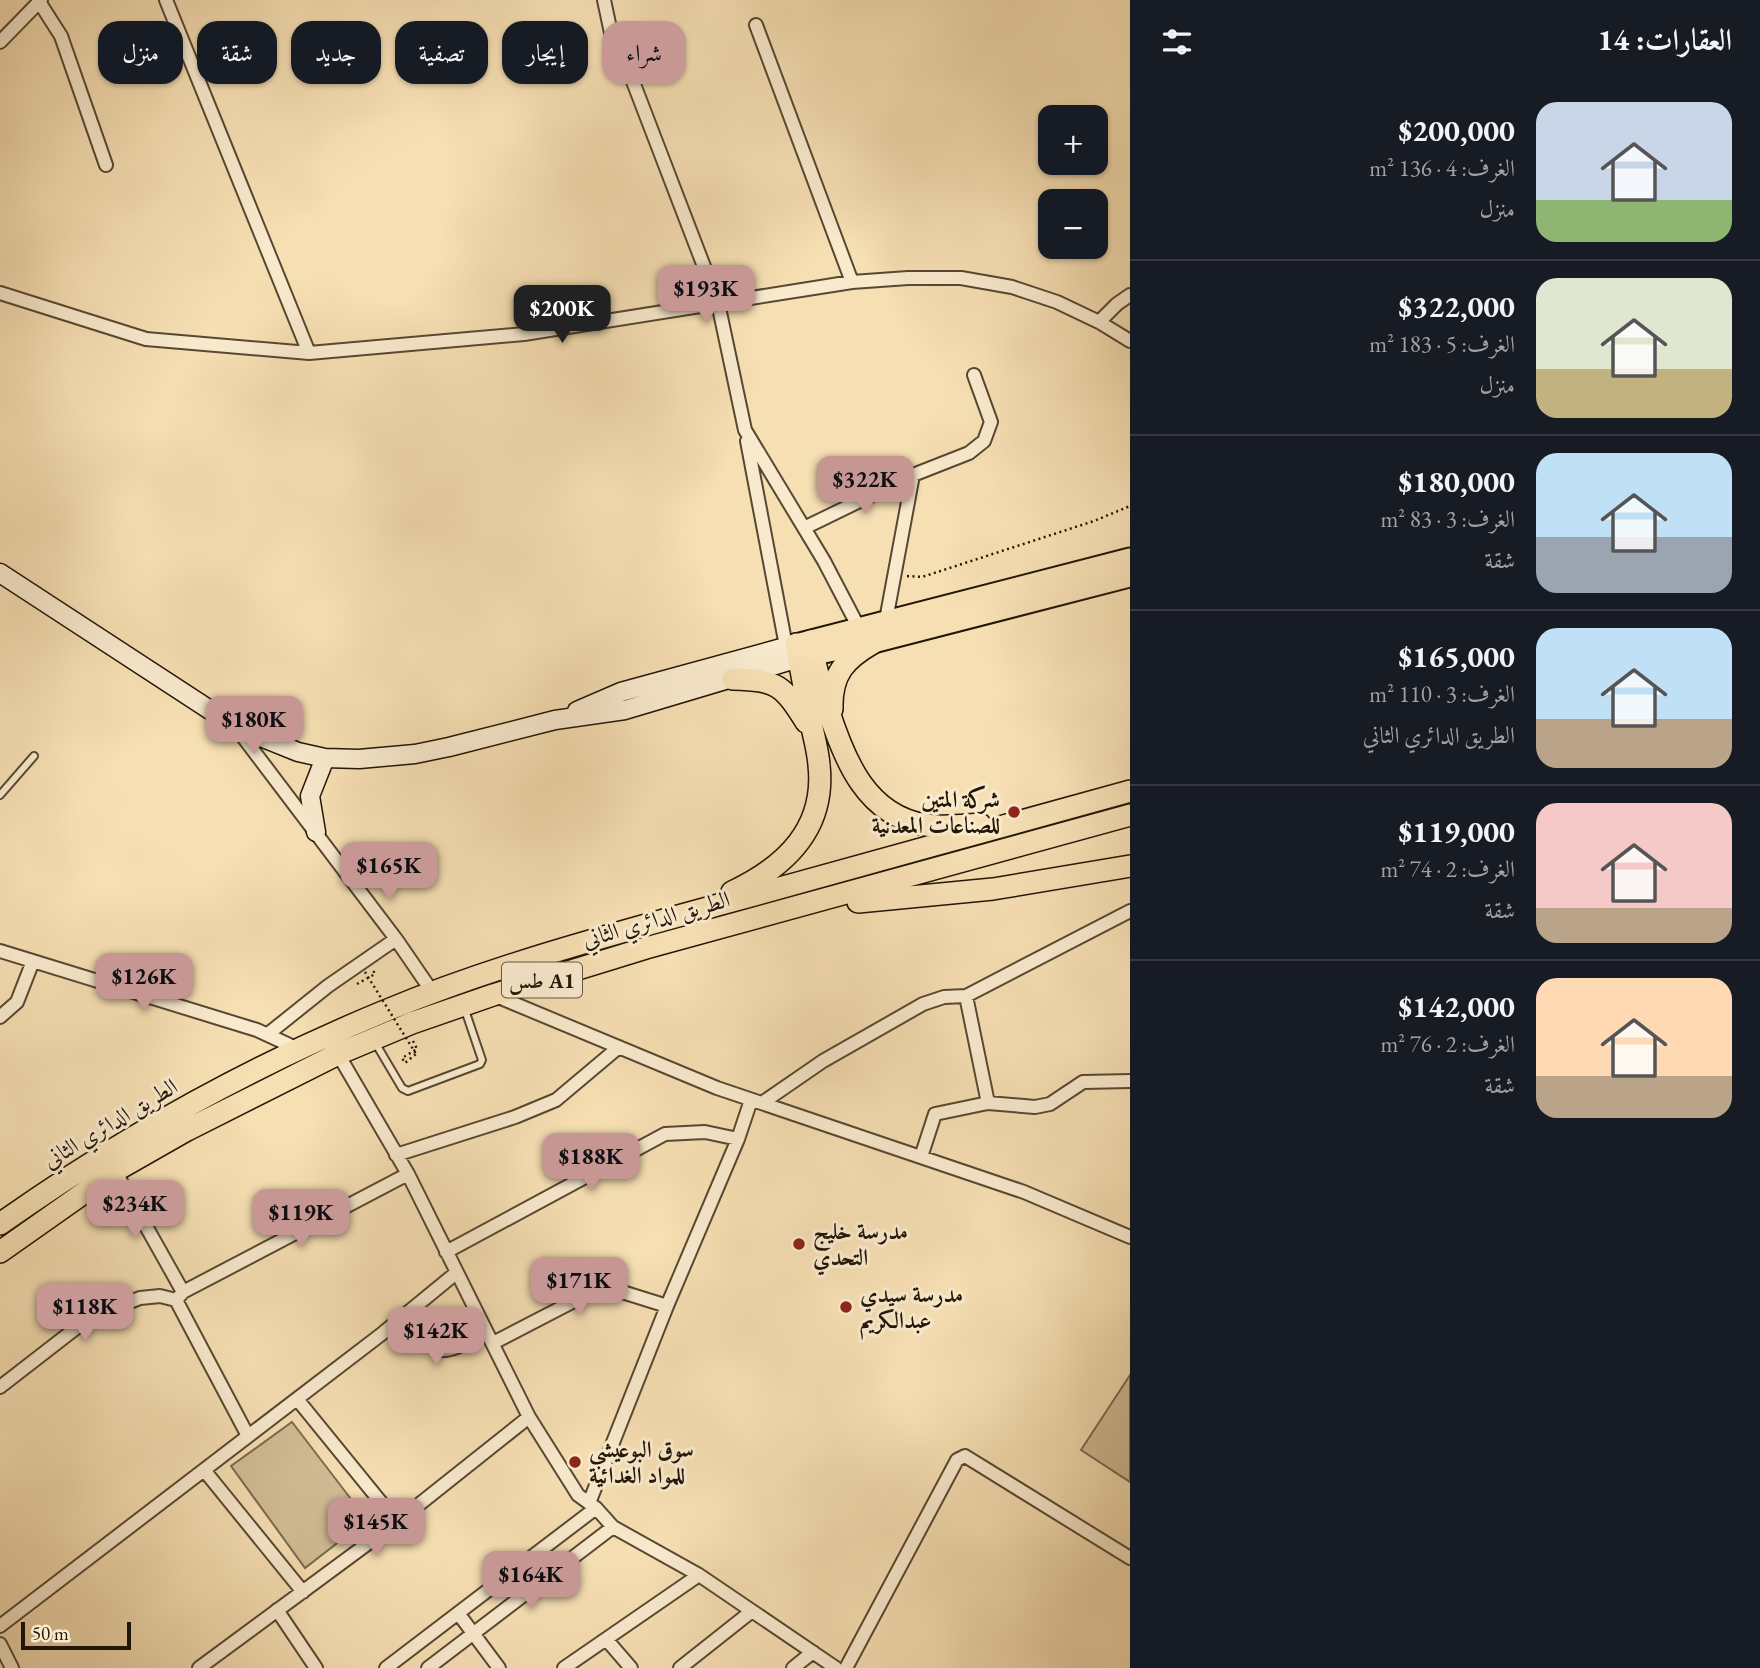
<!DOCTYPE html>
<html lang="ar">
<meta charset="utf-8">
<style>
:root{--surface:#171b24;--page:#242831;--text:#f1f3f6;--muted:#9ea1a6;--line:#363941;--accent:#c59692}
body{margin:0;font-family:"EB Garamond",Amiri,serif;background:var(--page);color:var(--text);direction:rtl;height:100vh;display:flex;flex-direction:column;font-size:26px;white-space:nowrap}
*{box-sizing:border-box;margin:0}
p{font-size:23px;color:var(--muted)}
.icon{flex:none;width:38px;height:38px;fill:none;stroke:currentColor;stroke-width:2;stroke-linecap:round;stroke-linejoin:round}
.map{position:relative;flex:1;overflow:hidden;direction:ltr}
.drawer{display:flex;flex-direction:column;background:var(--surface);width:630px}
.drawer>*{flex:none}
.guide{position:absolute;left:21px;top:21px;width:665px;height:63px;direction:rtl;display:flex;gap:14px}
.tools{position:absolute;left:1038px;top:105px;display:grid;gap:14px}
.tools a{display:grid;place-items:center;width:70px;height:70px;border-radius:14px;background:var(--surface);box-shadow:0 2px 5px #0004;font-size:35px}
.scale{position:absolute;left:21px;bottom:18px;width:110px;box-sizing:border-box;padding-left:7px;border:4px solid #221606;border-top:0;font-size:19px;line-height:24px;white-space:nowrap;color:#221606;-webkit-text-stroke:5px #f9eace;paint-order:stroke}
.price{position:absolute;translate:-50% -60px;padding:0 16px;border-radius:14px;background:var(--accent);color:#111;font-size:23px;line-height:46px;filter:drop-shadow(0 2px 4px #0008)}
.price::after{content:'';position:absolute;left:50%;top:42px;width:21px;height:16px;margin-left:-10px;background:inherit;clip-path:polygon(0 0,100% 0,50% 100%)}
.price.current{background:#222;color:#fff}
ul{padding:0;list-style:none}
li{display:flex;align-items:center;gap:21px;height:175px;padding:0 28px}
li+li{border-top:2px solid var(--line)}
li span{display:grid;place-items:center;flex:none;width:196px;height:140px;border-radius:21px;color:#555}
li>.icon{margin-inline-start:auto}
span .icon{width:84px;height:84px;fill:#fffc;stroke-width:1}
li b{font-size:30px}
h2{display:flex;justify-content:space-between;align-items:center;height:84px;padding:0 28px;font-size:30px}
.chip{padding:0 24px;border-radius:21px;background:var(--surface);box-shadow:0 2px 5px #0004;font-size:24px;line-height:63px}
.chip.current{background:var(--accent);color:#111}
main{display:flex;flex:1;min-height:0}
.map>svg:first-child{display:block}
.green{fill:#d2bd96;stroke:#7a6a4e;stroke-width:2}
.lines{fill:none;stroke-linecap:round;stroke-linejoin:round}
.lane-casing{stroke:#574831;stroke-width:10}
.street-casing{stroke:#574831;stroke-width:16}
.secondary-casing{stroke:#221606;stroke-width:21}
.primary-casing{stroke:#221606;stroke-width:23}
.highway-casing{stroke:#221606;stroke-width:24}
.path{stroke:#221606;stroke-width:2.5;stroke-dasharray:2 3.5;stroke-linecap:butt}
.lane{stroke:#f9eace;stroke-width:6}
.street{stroke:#f9eace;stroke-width:12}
.secondary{stroke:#f9eace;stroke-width:18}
.primary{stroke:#f6dfb3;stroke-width:19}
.highway{stroke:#f6dfb3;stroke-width:21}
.path-bridge{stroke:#221606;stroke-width:2.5;stroke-dasharray:2 3.5;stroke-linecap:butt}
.poi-dot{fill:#8f2418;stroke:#f9eace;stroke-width:2.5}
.labels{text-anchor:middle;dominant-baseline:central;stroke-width:6;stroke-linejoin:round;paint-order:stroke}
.shield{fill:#f9eace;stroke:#625642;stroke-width:2}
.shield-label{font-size:21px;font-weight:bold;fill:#221606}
.poi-label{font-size:23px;font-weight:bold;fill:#221606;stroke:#f9eace;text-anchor:start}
.street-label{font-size:23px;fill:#221606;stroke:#f9eace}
</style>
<main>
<section class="drawer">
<h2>العقارات: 14<svg class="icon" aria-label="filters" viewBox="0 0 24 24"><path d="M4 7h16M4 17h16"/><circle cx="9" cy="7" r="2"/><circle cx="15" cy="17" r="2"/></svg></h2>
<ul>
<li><span style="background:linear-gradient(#c9d6e8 70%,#8fb573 0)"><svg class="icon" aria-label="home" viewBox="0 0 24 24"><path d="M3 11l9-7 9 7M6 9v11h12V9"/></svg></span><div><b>$200,000</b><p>الغرف: 4 · 136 m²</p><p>منزل</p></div></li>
<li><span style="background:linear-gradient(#dfe7d0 65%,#c2b280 0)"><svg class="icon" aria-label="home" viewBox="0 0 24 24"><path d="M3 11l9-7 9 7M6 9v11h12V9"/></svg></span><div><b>$322,000</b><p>الغرف: 5 · 183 m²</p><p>منزل</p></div></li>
<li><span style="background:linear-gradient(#bfe0f5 60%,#9aa5b1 0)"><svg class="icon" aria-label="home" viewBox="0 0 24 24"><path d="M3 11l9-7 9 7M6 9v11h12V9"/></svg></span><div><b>$180,000</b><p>الغرف: 3 · 83 m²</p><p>شقة</p></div></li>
<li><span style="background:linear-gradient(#bfe0f5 65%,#b9a48a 0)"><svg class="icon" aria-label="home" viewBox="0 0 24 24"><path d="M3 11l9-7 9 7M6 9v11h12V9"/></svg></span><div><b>$165,000</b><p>الغرف: 3 · 110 m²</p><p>الطريق الدائري الثاني</p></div></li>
<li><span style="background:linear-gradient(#f6c9c9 75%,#b9a48a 0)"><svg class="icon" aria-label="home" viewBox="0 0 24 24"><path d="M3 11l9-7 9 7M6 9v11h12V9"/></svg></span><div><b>$119,000</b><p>الغرف: 2 · 74 m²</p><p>شقة</p></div></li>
<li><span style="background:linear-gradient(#ffd9b3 70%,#b9a48a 0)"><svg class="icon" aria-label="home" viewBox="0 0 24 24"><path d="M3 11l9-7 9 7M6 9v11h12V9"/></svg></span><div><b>$142,000</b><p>الغرف: 2 · 76 m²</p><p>شقة</p></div></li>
</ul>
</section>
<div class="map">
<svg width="1130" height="1668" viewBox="0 0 1130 1668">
<rect width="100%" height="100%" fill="#f6dfb3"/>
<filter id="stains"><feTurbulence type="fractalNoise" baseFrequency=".00286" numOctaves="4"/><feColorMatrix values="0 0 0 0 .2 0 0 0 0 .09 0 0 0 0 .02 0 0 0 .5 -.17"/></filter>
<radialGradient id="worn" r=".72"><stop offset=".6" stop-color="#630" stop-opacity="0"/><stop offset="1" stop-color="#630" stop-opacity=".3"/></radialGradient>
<path class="green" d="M1130 1375V1482L1081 1450Z
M292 1422 367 1520 305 1568 231 1466Z"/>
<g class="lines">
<g class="lane-casing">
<path id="lane" d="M0 795 34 756
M376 1044 402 1088 408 1091 480 1064 482 1060 464 1007"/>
</g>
<g class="street-casing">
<path id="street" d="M38 0 61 36 106 165
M166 0 309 353
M604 0 611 33 627 66 718 303 745 430 824 561 859 628
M756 25 852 282
M0 42 41 0
M0 293 146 339 309 353 524 334 852 282 908 278H961L1012 287 1057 302 1099 322 1130 341
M1099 322 1117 304 1130 295
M747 441 786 646
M804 528 913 475 969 453 984 441 991 422 974 375
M886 620 913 475
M237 729 396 939 433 993
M0 951 257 1030 298 1049
M496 996 717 1088 1024 1192 1130 1237
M0 1017 17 1002 33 961
M268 1034 328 986 396 939
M338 1054 408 1174 529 1417 578 1495 596 1508 613 1527 699 1575 836 1668
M762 1103 823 1061 923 1004 944 997 966 996 1130 911
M988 1103 1035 1107 1050 1104 1083 1082 1130 1081
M396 1155 515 1117 556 1100 619 1047
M921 1157 935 1114 988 1103 966 996
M115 1171 183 1292
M446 1252 665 1134 705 1132 738 1139
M176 1300 183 1292 408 1174
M410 1311 438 1350C455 1352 472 1339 486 1332
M493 1343 603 1286 667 1306
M0 1387 89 1318 140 1298 160 1296 176 1300 248 1436
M297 1399 397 1522
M204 1470 303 1592
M589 1503 667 1306 738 1139 751 1100
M277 1610 316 1668
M458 1613 499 1668
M0 1626 383 1333 456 1273
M606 1639 631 1668
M0 1644 12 1668
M199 1668 397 1522 529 1417
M386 1668 596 1508
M428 1668 613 1527
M564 1668 699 1575
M680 1668 752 1611
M793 1668 813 1652
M846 1668 957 1460 965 1456 1130 1558"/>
</g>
<g class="secondary-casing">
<path id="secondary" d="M0 573 236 727 298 752 325 758 359 759 415 754 449 747 555 720 625 710 799 658
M577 711 621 692 796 644
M316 832 310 796 325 758"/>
</g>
<g class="primary-casing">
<path id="primary" d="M796 644 1130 558
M800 658 873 643 1130 577"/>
</g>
<g class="highway-casing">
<path id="highway" d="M811 641C814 664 821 686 828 709 844 759 866 816 926 825 944 828 963 825 980 824
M733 679C777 680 783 685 806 722
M832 709C831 674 845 659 873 643
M732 892C785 867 826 829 819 765 818 751 814 737 811 723 806 696 801 670 796 644
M858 902 993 889 1130 866
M0 1224C120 1139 249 1067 385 1011 496 965 613 934 729 902 863 865 996 828 1130 791
M0 1252 115 1171 187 1130 338 1054 412 1023 493 995 646 948 1130 815"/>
</g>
<path class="path" d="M907 576 922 577 1094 521 1130 506
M357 984 375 974 373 970
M413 1041 417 1049 402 1058 405 1063 416 1054"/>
<use href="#lane" class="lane"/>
<use href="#street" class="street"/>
<use href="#secondary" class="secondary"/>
<use href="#primary" class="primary"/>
<use href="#highway" class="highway"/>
<path class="path-bridge" d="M365 972 416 1054"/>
</g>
<g class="poi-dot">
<circle cx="1014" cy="812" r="7"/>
<circle cx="799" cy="1244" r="7"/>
<circle cx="846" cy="1307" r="7"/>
<circle cx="575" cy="1462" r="7"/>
</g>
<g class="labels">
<rect class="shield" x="502" y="962.5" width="80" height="35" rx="5"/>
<g class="shield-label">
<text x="542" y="980">طس A1</text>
</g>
<g class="poi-label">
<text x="1000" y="799" text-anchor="end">شركة المتين<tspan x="1000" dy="26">للصناعات المعدنية</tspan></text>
<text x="813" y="1231">مدرسة خليج<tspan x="813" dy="26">التحدي</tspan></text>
<text x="860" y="1294">مدرسة سيدي<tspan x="860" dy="26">عبدالكريم</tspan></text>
<text x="589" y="1449">سوق البوعيشي<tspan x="589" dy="26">للمواد الغدائية</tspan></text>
</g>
<g class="street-label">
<text transform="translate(656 919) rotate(-16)">الطريق الدائري الثاني</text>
<text transform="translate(110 1123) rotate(-31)">الطريق الدائري الثاني</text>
</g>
</g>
<rect width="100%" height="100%" filter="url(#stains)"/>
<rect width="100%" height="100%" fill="url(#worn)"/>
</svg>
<div class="tools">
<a>+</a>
<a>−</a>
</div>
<div class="scale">50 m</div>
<b class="price" style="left:706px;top:325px">$193K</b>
<b class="price current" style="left:562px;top:345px">$200K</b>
<b class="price" style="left:865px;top:516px">$322K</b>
<b class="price" style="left:254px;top:756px">$180K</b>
<b class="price" style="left:389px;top:902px">$165K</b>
<b class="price" style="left:144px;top:1013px">$126K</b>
<b class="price" style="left:591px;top:1193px">$188K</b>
<b class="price" style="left:135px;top:1240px">$234K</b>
<b class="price" style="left:301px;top:1249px">$119K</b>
<b class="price" style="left:579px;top:1317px">$171K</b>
<b class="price" style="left:85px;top:1343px">$118K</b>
<b class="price" style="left:436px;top:1367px">$142K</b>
<b class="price" style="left:376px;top:1558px">$145K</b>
<b class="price" style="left:531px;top:1611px">$164K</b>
<div class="guide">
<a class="chip current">شراء</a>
<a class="chip">إيجار</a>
<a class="chip">تصفية</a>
<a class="chip">جديد</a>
<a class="chip">شقة</a>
<a class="chip">منزل</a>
</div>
</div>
</main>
